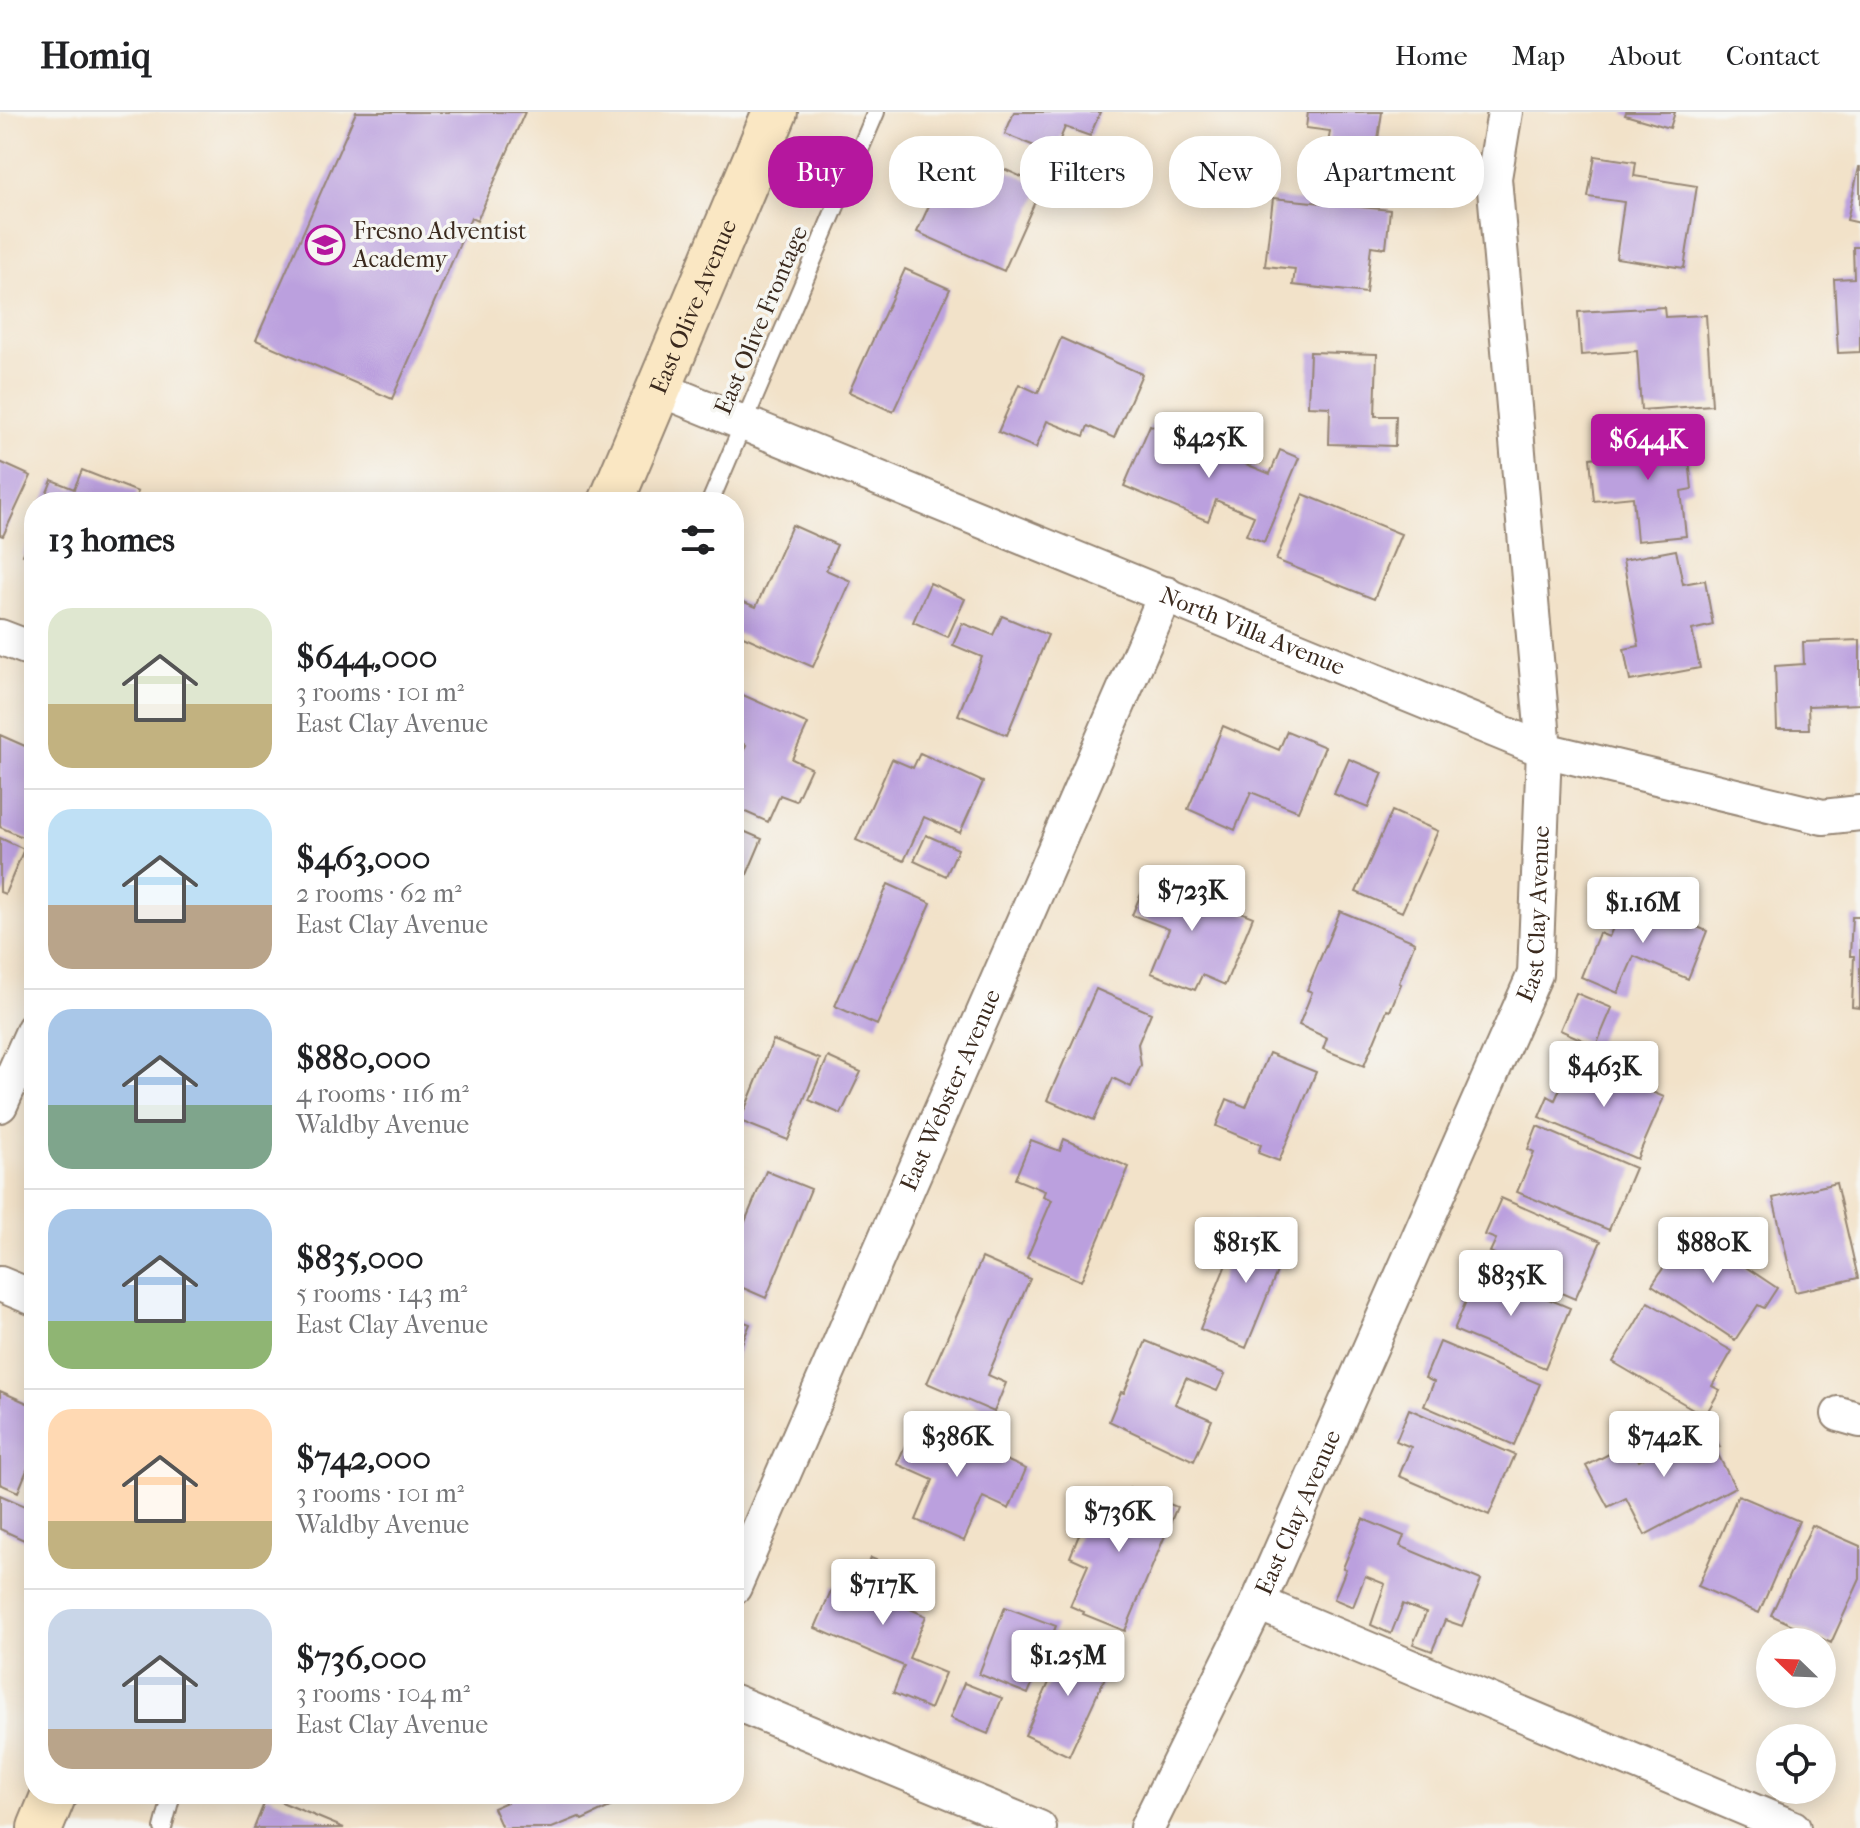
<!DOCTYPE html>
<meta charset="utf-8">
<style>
:root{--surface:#fff;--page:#f6f6f6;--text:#202124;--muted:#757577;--line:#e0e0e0;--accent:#b5179e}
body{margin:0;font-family:"IM FELL French Canon",serif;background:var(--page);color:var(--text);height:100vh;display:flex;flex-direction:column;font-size:30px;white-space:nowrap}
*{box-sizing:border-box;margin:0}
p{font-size:26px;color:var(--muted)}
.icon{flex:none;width:44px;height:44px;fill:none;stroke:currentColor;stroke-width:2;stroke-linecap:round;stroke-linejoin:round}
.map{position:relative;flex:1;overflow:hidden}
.drawer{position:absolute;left:24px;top:380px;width:720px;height:1312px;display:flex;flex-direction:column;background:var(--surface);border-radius:32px;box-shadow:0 4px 20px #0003}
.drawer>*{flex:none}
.guide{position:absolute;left:768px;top:24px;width:760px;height:72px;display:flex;gap:16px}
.needle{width:52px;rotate:293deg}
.tools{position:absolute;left:1756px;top:1516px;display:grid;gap:16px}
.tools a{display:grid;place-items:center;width:80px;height:80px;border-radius:50%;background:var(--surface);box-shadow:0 4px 20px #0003;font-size:40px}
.price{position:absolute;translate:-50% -68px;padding:0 18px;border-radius:8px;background:#fff;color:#222;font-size:26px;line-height:52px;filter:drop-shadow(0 2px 4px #0008)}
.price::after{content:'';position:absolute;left:50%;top:48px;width:24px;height:18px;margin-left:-12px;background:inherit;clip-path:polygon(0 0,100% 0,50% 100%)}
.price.on{background:var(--accent);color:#fff}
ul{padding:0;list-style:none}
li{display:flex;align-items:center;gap:24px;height:200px;padding:0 24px}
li+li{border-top:2px solid var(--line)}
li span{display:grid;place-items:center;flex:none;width:224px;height:160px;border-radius:24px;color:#555}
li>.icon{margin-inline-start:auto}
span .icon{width:96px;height:96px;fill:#fffc;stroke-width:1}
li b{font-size:34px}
h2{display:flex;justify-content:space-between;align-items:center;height:96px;padding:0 24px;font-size:34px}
.chip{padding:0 28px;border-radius:32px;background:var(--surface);box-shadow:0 4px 20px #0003;font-size:28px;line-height:72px}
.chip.on{background:var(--accent);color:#fff}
header{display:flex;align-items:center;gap:48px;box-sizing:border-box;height:112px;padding:0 40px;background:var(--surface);border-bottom:2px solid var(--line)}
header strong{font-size:38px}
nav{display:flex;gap:44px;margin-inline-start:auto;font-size:28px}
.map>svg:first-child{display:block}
.building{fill:#bba0de}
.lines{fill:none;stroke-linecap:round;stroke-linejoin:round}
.lane-casing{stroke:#968674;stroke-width:20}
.street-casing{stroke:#968674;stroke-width:38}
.secondary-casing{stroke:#968674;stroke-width:48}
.lane{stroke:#fff;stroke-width:16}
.street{stroke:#fff;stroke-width:34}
.secondary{stroke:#fae7c3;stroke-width:44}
.labels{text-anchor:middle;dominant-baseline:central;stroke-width:7;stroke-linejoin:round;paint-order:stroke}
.poi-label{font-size:24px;fill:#3b2a1e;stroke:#f6f6f2;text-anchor:start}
.street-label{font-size:24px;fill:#3b2a1e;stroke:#f6f6f2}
</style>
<header>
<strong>Homiq</strong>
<nav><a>Home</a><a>Map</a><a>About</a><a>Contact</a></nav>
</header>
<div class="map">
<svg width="1860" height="1716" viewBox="0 0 1860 1716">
<rect width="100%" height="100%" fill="#f6f6f2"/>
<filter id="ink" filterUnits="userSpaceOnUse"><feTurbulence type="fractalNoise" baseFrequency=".0125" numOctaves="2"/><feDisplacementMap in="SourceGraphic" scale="16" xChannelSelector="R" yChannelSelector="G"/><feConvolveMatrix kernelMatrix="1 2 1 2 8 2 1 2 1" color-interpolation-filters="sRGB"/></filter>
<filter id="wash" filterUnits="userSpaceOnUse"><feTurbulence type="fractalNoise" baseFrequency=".006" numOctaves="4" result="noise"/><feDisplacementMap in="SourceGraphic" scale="32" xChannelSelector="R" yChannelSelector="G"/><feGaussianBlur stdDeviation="1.8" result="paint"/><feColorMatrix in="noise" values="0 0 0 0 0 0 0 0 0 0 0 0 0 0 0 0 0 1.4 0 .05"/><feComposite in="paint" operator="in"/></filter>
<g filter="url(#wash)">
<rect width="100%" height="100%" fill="#f2e2c9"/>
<g id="blocks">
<path class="building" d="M356 0H525L477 109 471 106 392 287 256 228Z
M1014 0H1100L1090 24 1065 15 1054 42 1005 22Z
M1308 0H1382L1378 27 1395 30 1390 61 1325 52 1330 19 1306 16Z
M1626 0H1675L1670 16 1625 3Z
M953 41 991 57 993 52 1042 74 1004 159 917 120Z
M1595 44 1636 50 1634 64 1697 74 1684 156 1616 146 1624 90 1588 85Z
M1859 55H1860V111L1847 108Z
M1273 86 1390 98 1386 136 1371 134 1366 181 1293 173 1295 157 1265 154Z
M1853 135H1860V240L1838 241 1834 167 1854 166Z
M905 157 950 177 893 300 849 280Z
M1664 195 1665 205 1706 203 1712 293 1641 298 1637 239 1581 243 1578 200Z
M1061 226 1142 262 1114 326 1088 314 1084 324 1047 309 1036 336 998 320 1019 272 1038 281Z
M1310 240 1377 242 1375 304H1396L1395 334 1329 332 1330 295 1308 294Z
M1150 313 1270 362 1280 338 1299 346 1264 430 1246 423 1254 404 1216 388 1208 409 1124 374Z
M1686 318 1692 377 1681 379 1686 424 1637 429 1633 385 1594 389 1590 346 1628 342 1626 324Z
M0 350 31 364 3 424 0 423Z
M82 358 138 380 133 390H43L52 368 74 377Z
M1303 382 1401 422 1374 487 1276 448Z
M792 413 837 433 826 458 851 469 813 555 734 520V486L756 495Z
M34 414V447L23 443Z
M1676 438 1683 472 1705 468 1713 513 1692 518 1700 556 1630 569 1624 537 1639 534 1623 448Z
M930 471 965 487 948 525 913 510Z
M1002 504 1048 523 1007 623 958 603 982 545 953 533 962 511 993 523Z
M1860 528V592L1808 594 1809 617H1777L1775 554 1804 552 1803 530Z
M734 579 808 612 792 647 811 656 796 689 780 683 768 710 734 695V660L746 633 734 628Z
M1223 614 1279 638 1287 619 1325 635 1298 699 1251 680 1235 718 1188 697Z
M0 623 34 638V716L29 728 0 715Z
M920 641 983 670 960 721 924 705 904 749 856 728 892 647 913 656Z
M1349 647 1383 661 1368 696 1334 682Z
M1392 699 1438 719 1402 800 1356 780Z
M734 715 762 727 734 793Z
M926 723 958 737 946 764 914 749Z
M0 726 24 737 5 782 0 780Z
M1149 763 1253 805 1225 873 1202 863 1195 878 1151 861 1169 817 1132 803Z
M888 772 931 791 877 913 835 894Z
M1626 785 1707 819 1688 867 1634 844 1618 881 1581 865 1599 821 1609 825Z
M1340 799 1415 830 1399 871 1401 872 1390 899 1387 898 1364 954 1323 937 1327 926 1299 913 1312 880 1307 878Z
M1852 805H1860V896L1852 895 1854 844H1850Z
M1096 877 1151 901 1138 932 1141 953 1131 975 1113 966 1094 1008 1047 988Z
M1576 881 1612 896 1596 934 1560 918Z
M773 928 820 947 788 1028 740 1009Z
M1269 941 1316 960 1279 1049 1258 1041 1261 1033 1216 1014 1227 987 1246 995Z
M828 945 861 960 841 1002 809 988Z
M1573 947 1664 985 1637 1047 1539 1005 1548 984 1555 988Z
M1537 1014 1635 1056 1609 1118 1517 1080 1534 1040 1528 1037Z
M1064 1027 1129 1055 1081 1169 1027 1146 1052 1088 1043 1084 1045 1079 1015 1067 1031 1028 1060 1039Z
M766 1059 811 1077 766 1186 734 1172V1136Z
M1836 1071 1858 1166 1795 1180 1773 1086Z
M1501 1086 1601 1129 1575 1187 1496 1153 1499 1144 1490 1140 1496 1127 1485 1123Z
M1252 1109 1291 1125 1246 1236 1200 1217 1231 1140 1236 1142 1237 1138 1239 1139Z
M1689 1117 1777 1176 1764 1196 1758 1193 1735 1228 1652 1173Z
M982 1146 1030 1167 988 1263 1006 1271 994 1300 927 1271Z
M1478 1157 1570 1196 1545 1256 1454 1218 1466 1189 1464 1188 1467 1179 1463 1177 1468 1164 1474 1166Z
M1648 1190 1732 1239 1712 1274 1720 1278 1705 1304 1613 1250Z
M734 1206 750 1212 734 1250Z
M1146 1229 1225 1262 1217 1279 1186 1266 1175 1292 1212 1308 1194 1349 1109 1309 1121 1280 1124 1281Z
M1440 1230 1540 1272 1514 1333 1424 1294 1434 1270 1425 1266Z
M0 1279 34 1294V1341L18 1380 0 1372Z
M1409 1297 1515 1343 1489 1403 1399 1364 1411 1335 1396 1329Z
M916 1308 1026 1357 1009 1397 983 1385 964 1429 916 1408 933 1368 897 1352Z
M1708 1313 1720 1335 1715 1337 1735 1375 1645 1423 1626 1386 1608 1395 1586 1354 1630 1331 1639 1349Z
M1130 1376 1177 1395 1125 1519 1083 1502 1084 1500 1070 1494 1088 1453 1070 1445 1096 1381 1123 1393Z
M0 1383 34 1398V1407L24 1428 0 1417Z
M1738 1383 1799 1409 1759 1501 1698 1474Z
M1363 1407 1404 1424 1400 1434 1481 1468 1462 1514 1445 1508 1432 1539 1413 1532 1426 1501 1403 1492 1391 1522 1371 1513 1385 1472 1365 1464 1353 1495 1334 1487 1346 1457 1343 1456Z
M1812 1413 1860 1434V1467L1831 1531 1771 1503Z
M871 1446 914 1464 901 1493 926 1504 909 1546 945 1561 930 1597 893 1581 904 1554 815 1516 833 1474 856 1483Z
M1005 1495 1056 1514 1028 1582 979 1562Z
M1068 1529 1112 1550 1069 1644 1025 1623Z
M964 1571 1002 1586 988 1622 950 1606Z
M504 1682H607L612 1694 582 1708 579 1705 552 1716H502L493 1696 507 1690Z
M267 1684 344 1716H254Z"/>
</g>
</g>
<g filter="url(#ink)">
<use href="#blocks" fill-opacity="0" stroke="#968674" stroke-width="2"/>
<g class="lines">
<g class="lane-casing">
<path id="lane" d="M710 390 876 0
M163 1716 172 1682"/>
</g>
<g class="street-casing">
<g id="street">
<path id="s1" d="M660 277 1544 638 1823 705 1860 701"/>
<path d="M0 525 34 538"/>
<path d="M0 993 34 917"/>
<path d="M0 1172 34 1186"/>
<path d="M1839 1302 1860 1308"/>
<path id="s2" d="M734 1475 1166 482"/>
<path d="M1258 1491 1793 1716"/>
<path d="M734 1590 1039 1716"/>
<path id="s3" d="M1147 1716 1258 1491 1535 862 1544 638 1494 66 1505 0"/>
</g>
</g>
<g class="secondary-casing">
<g id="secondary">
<path id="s4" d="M611 390 775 0"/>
<path d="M40 1716 54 1682"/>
</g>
</g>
<use href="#lane" class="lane"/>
<use href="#street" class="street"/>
<use href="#secondary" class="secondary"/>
</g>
</g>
<defs>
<g id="school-ring" transform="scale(2)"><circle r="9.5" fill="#f6f6f2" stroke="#b5179e" stroke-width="1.5"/><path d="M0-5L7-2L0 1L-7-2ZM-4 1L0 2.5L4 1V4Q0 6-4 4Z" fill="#b5179e"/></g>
</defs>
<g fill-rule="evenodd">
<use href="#school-ring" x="325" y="133"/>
</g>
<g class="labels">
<g class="poi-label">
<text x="353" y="119">Fresno Adventist<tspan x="353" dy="28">Academy</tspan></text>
</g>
<g class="street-label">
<text stroke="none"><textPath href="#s4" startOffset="212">East Olive Avenue</textPath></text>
<text transform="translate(761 208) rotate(-67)">East Olive Frontage</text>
<text stroke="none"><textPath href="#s1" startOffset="640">North Villa Avenue</textPath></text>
<text stroke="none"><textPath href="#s3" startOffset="998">East Clay Avenue</textPath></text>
<text stroke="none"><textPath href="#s2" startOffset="542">East Webster Avenue</textPath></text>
<text stroke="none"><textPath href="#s3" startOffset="350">East Clay Avenue</textPath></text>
</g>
</g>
</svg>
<div class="tools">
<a><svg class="needle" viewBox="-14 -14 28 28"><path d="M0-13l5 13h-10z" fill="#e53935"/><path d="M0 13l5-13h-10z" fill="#757577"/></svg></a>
<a><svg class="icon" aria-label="locate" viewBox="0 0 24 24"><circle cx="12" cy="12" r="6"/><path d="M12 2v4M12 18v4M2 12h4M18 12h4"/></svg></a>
</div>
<b class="price" style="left:1209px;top:368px">$425K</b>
<b class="price on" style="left:1648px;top:370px">$644K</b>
<b class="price" style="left:1192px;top:821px">$723K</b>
<b class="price" style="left:1643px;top:833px">$1.16M</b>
<b class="price" style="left:1604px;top:997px">$463K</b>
<b class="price" style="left:1246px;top:1173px">$815K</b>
<b class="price" style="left:1713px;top:1173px">$880K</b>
<b class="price" style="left:1511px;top:1206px">$835K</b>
<b class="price" style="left:957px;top:1367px">$386K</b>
<b class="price" style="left:1664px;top:1367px">$742K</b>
<b class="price" style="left:1119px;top:1442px">$736K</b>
<b class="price" style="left:883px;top:1515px">$717K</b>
<b class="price" style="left:1068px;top:1586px">$1.25M</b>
<div class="guide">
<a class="chip on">Buy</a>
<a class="chip">Rent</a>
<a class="chip">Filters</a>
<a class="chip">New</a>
<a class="chip">Apartment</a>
</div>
<section class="drawer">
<h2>13 homes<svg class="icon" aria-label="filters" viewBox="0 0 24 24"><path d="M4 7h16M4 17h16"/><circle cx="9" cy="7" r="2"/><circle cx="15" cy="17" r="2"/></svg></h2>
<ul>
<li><span style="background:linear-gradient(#dfe7d0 60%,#c2b280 0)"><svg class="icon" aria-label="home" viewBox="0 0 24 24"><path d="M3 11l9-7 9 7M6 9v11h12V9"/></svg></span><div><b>$644,000</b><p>3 rooms · 101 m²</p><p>East Clay Avenue</p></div></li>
<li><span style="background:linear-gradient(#bfe0f5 60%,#b9a48a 0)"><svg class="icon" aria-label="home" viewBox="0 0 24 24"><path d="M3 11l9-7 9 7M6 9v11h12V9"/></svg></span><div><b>$463,000</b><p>2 rooms · 62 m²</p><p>East Clay Avenue</p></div></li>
<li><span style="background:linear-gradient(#a9c7e8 60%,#7fa58c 0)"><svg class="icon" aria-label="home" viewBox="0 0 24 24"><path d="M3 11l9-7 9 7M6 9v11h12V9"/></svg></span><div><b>$880,000</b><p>4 rooms · 116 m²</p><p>Waldby Avenue</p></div></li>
<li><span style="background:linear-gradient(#a9c7e8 70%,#8fb573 0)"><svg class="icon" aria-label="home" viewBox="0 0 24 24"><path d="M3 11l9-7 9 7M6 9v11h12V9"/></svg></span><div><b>$835,000</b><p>5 rooms · 143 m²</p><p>East Clay Avenue</p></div></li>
<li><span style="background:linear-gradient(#ffd9b3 70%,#c2b280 0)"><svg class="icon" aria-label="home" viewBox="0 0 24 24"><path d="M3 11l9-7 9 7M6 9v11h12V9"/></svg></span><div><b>$742,000</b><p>3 rooms · 101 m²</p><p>Waldby Avenue</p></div></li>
<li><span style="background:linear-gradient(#c9d6e8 75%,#b9a48a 0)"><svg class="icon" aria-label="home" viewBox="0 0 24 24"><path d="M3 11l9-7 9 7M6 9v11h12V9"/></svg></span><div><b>$736,000</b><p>3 rooms · 104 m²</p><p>East Clay Avenue</p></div></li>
</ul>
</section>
</div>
